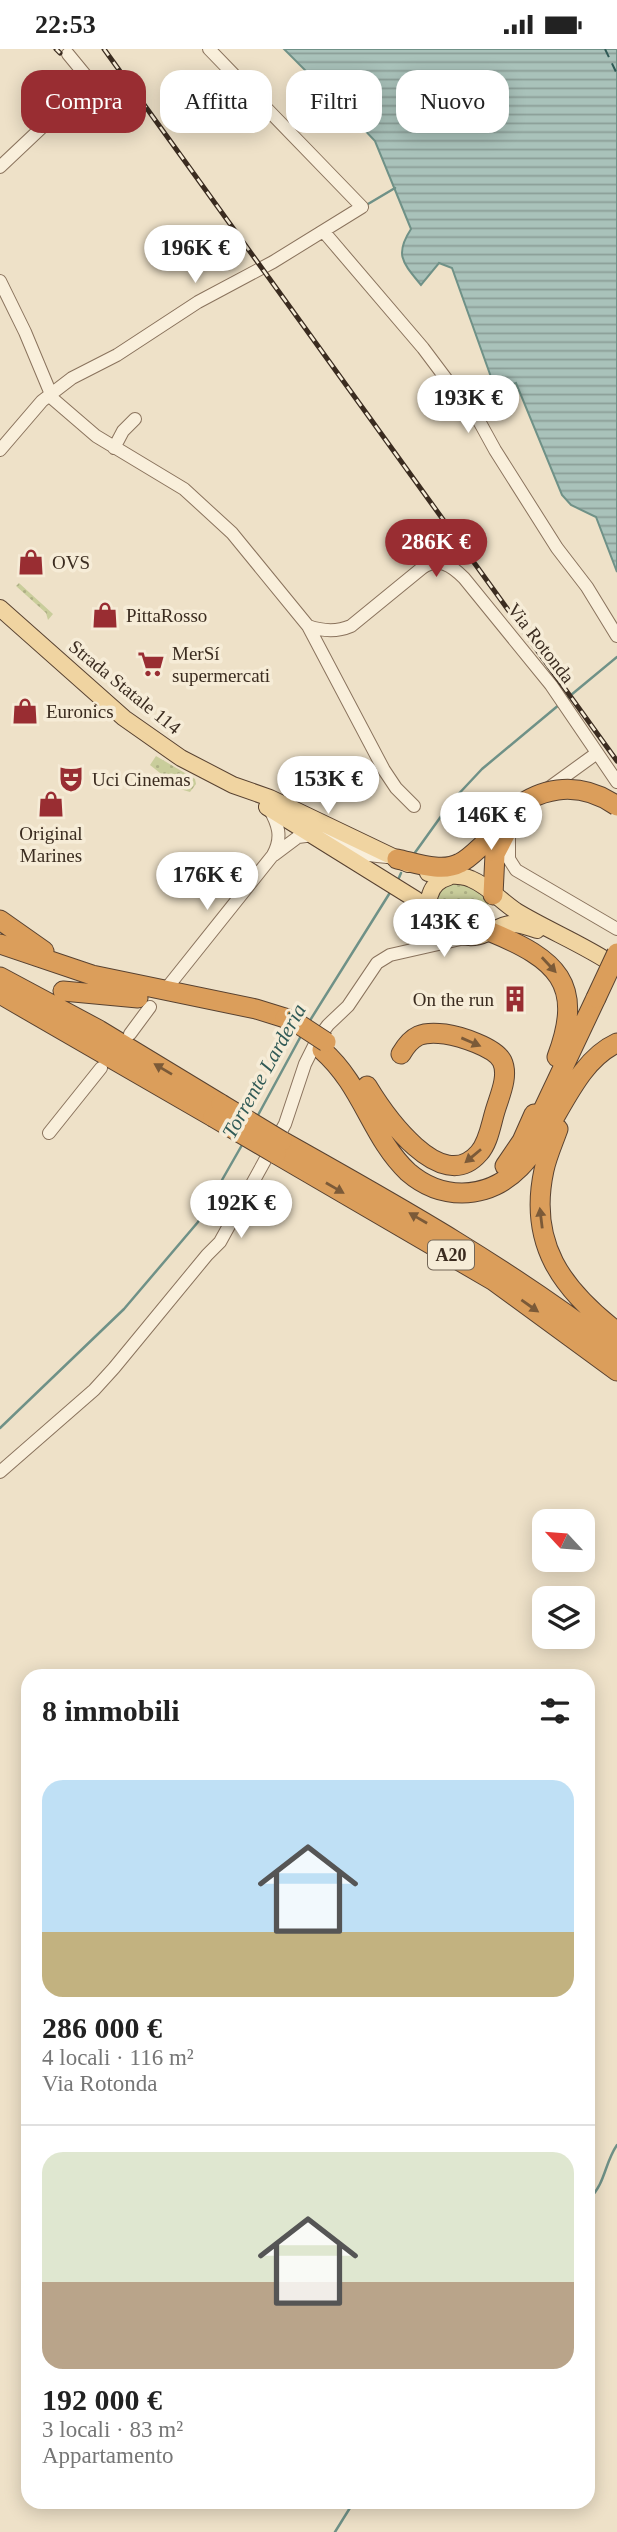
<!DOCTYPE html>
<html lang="it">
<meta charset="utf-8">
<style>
:root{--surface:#fff;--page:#f2f2f2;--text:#222;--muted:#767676;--line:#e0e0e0;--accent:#992d32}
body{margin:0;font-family:Georgia,serif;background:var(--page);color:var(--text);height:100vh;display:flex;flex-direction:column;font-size:26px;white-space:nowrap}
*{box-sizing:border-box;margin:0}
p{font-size:23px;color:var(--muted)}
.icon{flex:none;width:38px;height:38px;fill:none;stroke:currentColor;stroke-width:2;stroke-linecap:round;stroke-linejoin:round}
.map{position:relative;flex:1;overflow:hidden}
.details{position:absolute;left:21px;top:1620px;width:574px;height:840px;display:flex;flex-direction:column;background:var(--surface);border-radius:21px;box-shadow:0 4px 18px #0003}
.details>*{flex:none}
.hud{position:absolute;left:21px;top:21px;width:576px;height:63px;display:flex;gap:14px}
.needle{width:46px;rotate:296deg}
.tools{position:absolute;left:532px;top:1460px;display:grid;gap:14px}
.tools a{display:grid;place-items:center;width:63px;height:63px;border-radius:14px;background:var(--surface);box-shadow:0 4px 18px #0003;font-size:35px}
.price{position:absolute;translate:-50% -60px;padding:0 16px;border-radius:24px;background:#fff;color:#222;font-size:23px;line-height:46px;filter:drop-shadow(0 2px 4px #0008)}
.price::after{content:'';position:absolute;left:50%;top:42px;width:21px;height:16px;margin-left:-10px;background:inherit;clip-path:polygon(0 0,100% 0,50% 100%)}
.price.selected{background:var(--accent);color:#fff}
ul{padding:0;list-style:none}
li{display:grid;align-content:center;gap:14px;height:371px;padding:0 21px}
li+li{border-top:2px solid var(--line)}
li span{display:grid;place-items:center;height:217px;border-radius:21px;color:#555}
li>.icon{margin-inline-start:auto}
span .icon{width:126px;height:126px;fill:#fffc;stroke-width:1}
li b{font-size:30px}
h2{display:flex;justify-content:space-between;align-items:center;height:84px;padding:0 21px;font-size:30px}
.pill{padding:0 24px;border-radius:21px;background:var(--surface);box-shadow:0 4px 18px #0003;font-size:24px;line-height:63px}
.pill.selected{background:var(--accent);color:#fff}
.status{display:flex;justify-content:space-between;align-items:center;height:49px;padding:0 35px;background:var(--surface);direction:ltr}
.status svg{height:19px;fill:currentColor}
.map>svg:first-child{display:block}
.grass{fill:url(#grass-dots)}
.water{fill:url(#water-rules);stroke:#6f9187;stroke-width:2}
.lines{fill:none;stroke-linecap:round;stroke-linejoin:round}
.stream{stroke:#6f9187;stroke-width:2.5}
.ferry{stroke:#305a56;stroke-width:2;stroke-dasharray:9 7;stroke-linecap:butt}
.minor-casing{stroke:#8a735d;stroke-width:14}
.major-casing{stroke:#584231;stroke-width:18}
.highway-casing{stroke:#584231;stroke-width:21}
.minor{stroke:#f9efdb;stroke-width:12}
.major{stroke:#f0d4a1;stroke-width:16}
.highway{stroke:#db9e5b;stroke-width:19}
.rail-casing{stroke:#3b2c20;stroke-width:5}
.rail{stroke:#f6ecd7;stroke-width:2.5;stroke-dasharray:8;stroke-linecap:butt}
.highway-bridge-casing{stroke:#584231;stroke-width:21;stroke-linecap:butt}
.highway-bridge{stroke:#db9e5b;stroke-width:19}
.oneway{fill:#7b5a38}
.labels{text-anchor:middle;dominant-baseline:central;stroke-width:7;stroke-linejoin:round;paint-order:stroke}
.shield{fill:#f6ecd7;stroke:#736657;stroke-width:2}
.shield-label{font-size:18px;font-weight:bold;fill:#3b2c20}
.poi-label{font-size:19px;fill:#3b2c20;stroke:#f6ecd7;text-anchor:start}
.street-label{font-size:19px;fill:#3b2c20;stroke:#f6ecd7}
.water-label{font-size:21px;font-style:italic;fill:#305a56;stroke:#f6ecd7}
</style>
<div class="status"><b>22:53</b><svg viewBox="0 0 49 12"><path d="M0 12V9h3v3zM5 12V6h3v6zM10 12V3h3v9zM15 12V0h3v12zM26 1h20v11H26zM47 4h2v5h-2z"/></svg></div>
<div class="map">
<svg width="617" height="2483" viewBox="0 0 617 2483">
<defs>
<pattern id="grass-dots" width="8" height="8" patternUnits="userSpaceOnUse" patternTransform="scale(1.75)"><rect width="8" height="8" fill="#c9cd9b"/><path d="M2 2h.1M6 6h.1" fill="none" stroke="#aeb085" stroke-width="1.8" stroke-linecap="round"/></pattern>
<pattern id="water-rules" width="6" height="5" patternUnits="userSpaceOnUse" patternTransform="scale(1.75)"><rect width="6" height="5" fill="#a9c2ba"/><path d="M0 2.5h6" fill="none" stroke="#8b9e97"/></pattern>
</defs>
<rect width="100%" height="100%" fill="#eee1c8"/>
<path class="grass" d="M19 534 53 565 48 571 46 564 16 537Z
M156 707 195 730 196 735 190 743 180 740 150 716Z
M454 834C472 836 490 846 490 866 474 908 406 849 454 834Z"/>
<path class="water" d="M284 0H617V523L596 468 571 456 562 446 516 334 501 339 491 328 452 219 439 214 421 236C403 214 394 206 411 180L375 92 360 76 337 66 316 32Z"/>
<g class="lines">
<path class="stream" d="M368 155 395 139
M565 651 617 608
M414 805 452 752 482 720 560 655
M398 831 401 824
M309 973 391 842
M257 1068 302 985
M0 1379 124 1260 198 1173 242 1096
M588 2148 590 2149C605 2135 605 2113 617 2096
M335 2483 353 2454"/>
<path class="ferry" d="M605 0 617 25"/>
<g class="minor-casing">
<path id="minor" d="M68 5 119 67
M0 118 90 33
M324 183 423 299 447 331 462 341 495 401 557 499 587 538 617 587
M0 232 25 283 53 350 96 387 184 440 232 484 308 577 384 721 396 739 414 757
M114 399 123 382 135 370
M0 401 42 352 72 329 117 306 198 253 273 213 362 158 209 0
M308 577C322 582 337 583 351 577L422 519C439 508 451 516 464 529L551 636 617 733
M546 741 597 704
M317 780 368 806 387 808
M509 787V810L516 821 617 880
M274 806 298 788 313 786
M413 900C425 890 430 879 431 864
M166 940 273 806C283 788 278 775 269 759
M130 985 150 958
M49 1084 101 1019
M0 1423 94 1341 114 1319 207 1206 220 1193 285 1075 305 1015 317 991 328 976 348 957 377 914 390 906 465 889"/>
</g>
<g class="major-casing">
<path id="major" d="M0 559 124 669 181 709 233 736 270 749 408 815
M267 758 415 850 430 862
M428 824C442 829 458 824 471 830 488 837 501 852 516 862 549 882 585 896 617 918
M449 828C439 831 433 836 430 846 426 855 429 864 436 871 448 885 468 893 485 885 494 882 500 876 510 875 520 874 528 878 537 881"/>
</g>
<g class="highway-casing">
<path id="highway" d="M397 810C416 814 442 824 460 814 471 809 481 796 491 789
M493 846 495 805 509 778
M0 871 44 902
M491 883C556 910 585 934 557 1008
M0 895 92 926 256 960 285 969
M0 928 99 981 221 1055
M63 942 138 949
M0 945 213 1068
M322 1001C363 1037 371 1088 408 1123 423 1136 441 1144 462 1144 549 1143 553 1023 617 994
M367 1037C384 1065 441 1148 479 1104 489 1093 491 1074 496 1059 500 1046 509 1026 502 1012 495 998 459 987 445 985 422 982 412 986 401 1005
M535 1078 596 949
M558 1080C553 1094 547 1107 544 1121 528 1195 562 1240 617 1283
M282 1092C398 1157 512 1221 617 1303
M276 1105 494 1232 617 1322
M505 1117 522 1092 534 1065"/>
</g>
<use href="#minor" class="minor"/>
<use href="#major" class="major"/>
<use href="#highway" class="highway"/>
<g class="rail-casing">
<path id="rail" d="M56 0 60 4
M104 0 617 712"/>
</g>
<use href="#rail" class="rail"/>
<g class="highway-bridge-casing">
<path id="highway-bridge" d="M503 770C536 737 578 730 617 757
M596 949 617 904
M285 969 300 976 326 993
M221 1055 282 1092
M213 1068 276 1105"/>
</g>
<use href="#highway-bridge" class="highway-bridge"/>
</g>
<defs><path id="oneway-solid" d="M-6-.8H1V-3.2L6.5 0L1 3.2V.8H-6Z" transform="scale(1.75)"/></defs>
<g class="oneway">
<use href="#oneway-solid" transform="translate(549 916) rotate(47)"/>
<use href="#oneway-solid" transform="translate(471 993) rotate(23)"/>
<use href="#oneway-solid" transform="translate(163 1020) rotate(-149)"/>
<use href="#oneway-solid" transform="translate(473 1107) rotate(140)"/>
<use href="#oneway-solid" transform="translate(335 1139) rotate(30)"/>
<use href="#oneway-solid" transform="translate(418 1169) rotate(-150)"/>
<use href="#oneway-solid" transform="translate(541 1169) rotate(-97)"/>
<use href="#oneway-solid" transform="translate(530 1257) rotate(35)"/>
</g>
<defs>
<g id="shop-bare" transform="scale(2.1)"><path d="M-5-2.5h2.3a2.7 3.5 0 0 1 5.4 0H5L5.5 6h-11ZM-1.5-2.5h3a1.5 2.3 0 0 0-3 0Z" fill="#992d32" stroke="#f6ecd7" stroke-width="2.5" paint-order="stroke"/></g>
<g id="supermarket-bare" transform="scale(2.1)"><path d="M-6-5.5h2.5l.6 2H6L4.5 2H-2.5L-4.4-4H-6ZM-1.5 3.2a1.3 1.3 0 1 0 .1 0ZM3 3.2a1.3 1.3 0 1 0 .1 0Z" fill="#992d32" stroke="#f6ecd7" stroke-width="2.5" paint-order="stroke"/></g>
<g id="theatre-bare" transform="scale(2.1)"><path d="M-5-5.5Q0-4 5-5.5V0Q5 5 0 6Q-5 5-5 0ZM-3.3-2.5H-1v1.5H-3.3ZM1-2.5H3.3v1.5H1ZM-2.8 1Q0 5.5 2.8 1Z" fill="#992d32" stroke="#f6ecd7" stroke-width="2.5" paint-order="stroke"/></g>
<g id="building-bare" transform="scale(2.1)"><path d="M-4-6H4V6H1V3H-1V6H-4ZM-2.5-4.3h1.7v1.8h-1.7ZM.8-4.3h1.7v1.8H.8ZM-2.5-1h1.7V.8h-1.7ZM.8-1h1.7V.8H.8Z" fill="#992d32" stroke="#f6ecd7" stroke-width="2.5" paint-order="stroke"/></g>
</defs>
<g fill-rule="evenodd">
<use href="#shop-bare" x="31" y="513"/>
<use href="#shop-bare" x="105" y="566"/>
<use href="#supermarket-bare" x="151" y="615"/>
<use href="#shop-bare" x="25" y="662"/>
<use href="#theatre-bare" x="71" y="730"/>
<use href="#shop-bare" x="51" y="755"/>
<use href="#building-bare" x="515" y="950"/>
</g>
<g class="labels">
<rect class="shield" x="428" y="1191.5" width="46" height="29" rx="5"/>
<g class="shield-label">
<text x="451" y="1206">A20</text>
</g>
<g class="poi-label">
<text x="52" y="513">OVS</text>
<text x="126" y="566">PittaRosso</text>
<text x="172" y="604">MerSí<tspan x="172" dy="22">supermercati</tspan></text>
<text x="46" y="662">Euronics</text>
<text x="92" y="730">Uci Cinemas</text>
<text x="51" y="784" text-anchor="middle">Original<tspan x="51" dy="22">Marines</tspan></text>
<text x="494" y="950" text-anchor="end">On the run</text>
</g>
<g class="street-label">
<text transform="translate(541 594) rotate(52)">Via Rotonda</text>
<text transform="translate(125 638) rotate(39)">Strada Statale 114</text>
</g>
<g class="water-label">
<text transform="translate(264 1022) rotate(-61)">Torrente Larderia</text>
</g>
</g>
</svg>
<div class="tools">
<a><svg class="needle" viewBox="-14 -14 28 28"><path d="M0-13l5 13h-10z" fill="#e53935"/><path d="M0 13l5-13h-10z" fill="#767676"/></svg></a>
<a><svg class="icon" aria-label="layers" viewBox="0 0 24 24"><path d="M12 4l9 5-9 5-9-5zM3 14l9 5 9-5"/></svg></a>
</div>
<b class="price" style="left:195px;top:236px">196K €</b>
<b class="price" style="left:468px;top:386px">193K €</b>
<b class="price selected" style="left:436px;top:530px">286K €</b>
<b class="price" style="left:328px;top:767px">153K €</b>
<b class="price" style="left:491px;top:803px">146K €</b>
<b class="price" style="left:207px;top:863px">176K €</b>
<b class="price" style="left:444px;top:910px">143K €</b>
<b class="price" style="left:241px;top:1191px">192K €</b>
<div class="hud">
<a class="pill selected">Compra</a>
<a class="pill">Affitta</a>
<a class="pill">Filtri</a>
<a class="pill">Nuovo</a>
</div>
<section class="details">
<h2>8 immobili<svg class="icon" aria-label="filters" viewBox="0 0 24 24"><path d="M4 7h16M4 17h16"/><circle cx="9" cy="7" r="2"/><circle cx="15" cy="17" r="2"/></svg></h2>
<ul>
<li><span style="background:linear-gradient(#bfe0f5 70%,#c2b280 0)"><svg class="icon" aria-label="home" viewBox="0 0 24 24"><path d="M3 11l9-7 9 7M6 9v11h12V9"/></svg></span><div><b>286 000 €</b><p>4 locali · 116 m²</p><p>Via Rotonda</p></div></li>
<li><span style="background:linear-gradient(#dfe7d0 60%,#b9a48a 0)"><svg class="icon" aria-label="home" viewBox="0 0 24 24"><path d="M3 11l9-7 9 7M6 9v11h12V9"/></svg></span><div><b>192 000 €</b><p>3 locali · 83 m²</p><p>Appartamento</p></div></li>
</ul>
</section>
</div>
